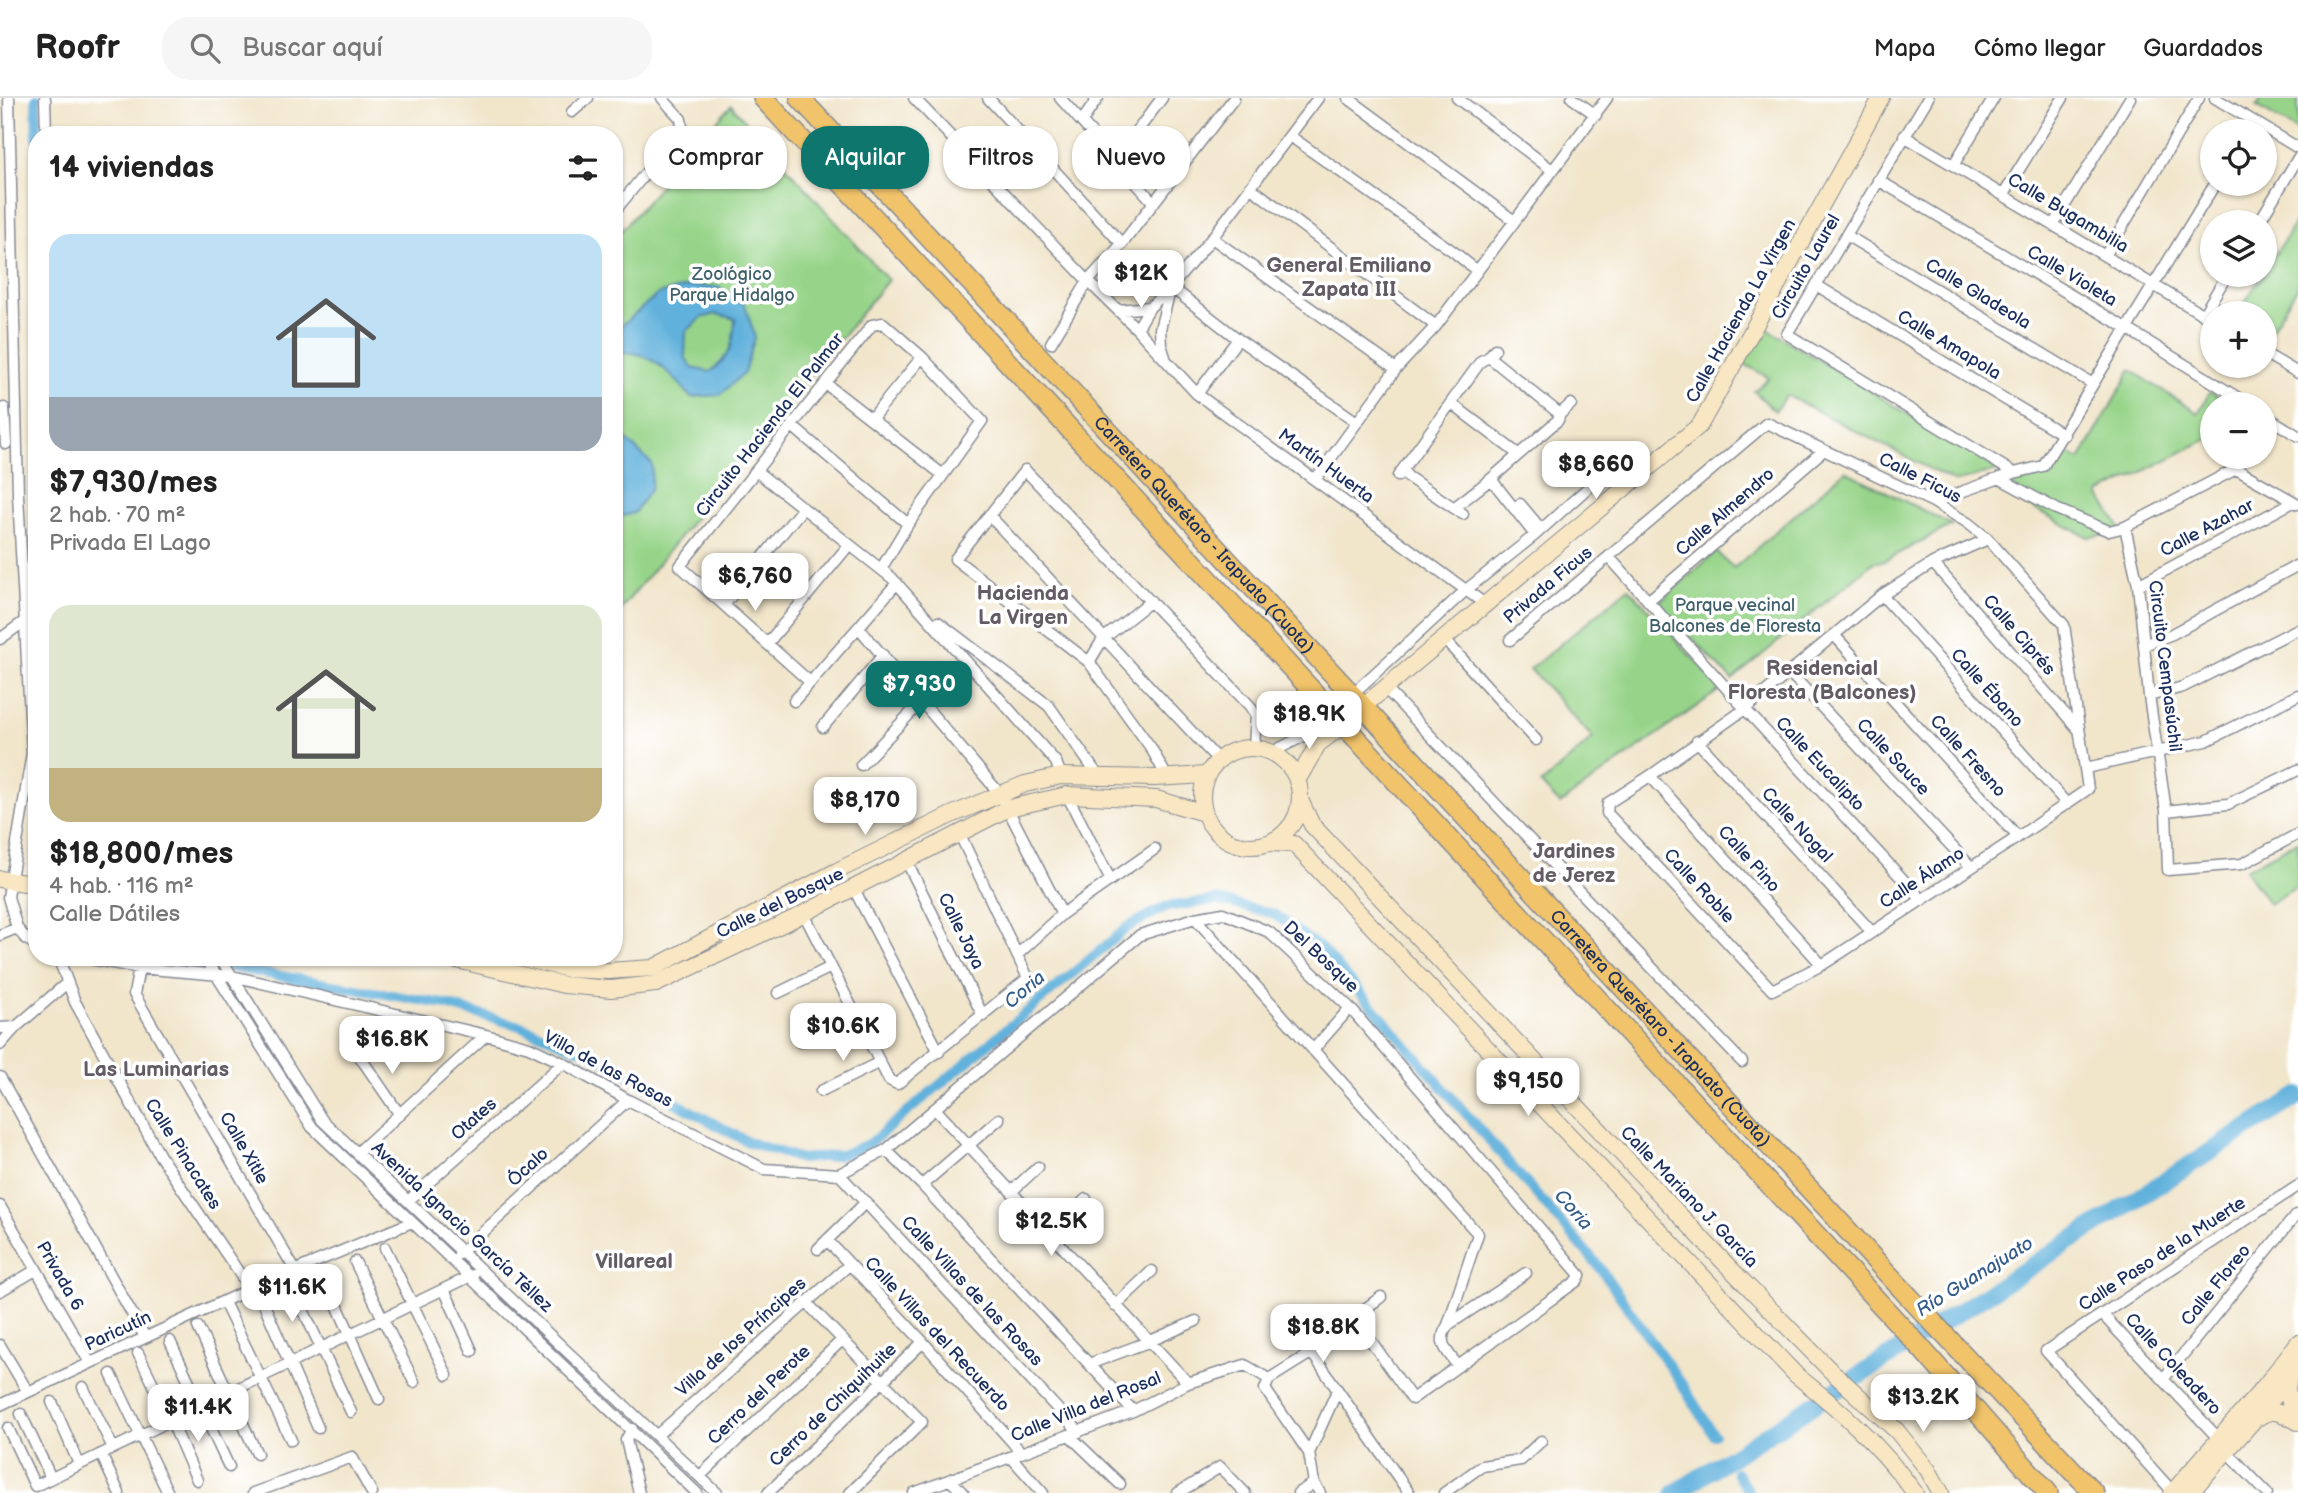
<!DOCTYPE html>
<html lang="es">
<meta charset="utf-8">
<style>
:root{--surface:#fff;--page:#f6f6f6;--text:#222;--muted:#767676;--line:#e0e0e0;--accent:#0f766e}
body{margin:0;font-family:"Balsamiq Sans",sans-serif;background:var(--page);color:var(--text);height:100vh;display:flex;flex-direction:column;font-size:26px;white-space:nowrap}
*{box-sizing:border-box;margin:0}
p{font-size:23px;color:var(--muted)}
.icon{flex:none;width:38px;height:38px;fill:none;stroke:currentColor;stroke-width:2;stroke-linecap:round;stroke-linejoin:round}
.map{position:relative;flex:1;overflow:hidden}
.panel{position:absolute;left:28px;top:28px;width:595px;height:840px;display:flex;flex-direction:column;background:var(--surface);border-radius:28px;box-shadow:0 2px 5px #0004}
.panel>*{flex:none}
.top-card{position:absolute;left:644px;top:28px;width:665px;height:63px;display:flex;gap:14px}
.controls{position:absolute;left:2200px;top:21px;display:grid;gap:14px}
.controls a{display:grid;place-items:center;width:77px;height:77px;border-radius:50%;background:var(--surface);box-shadow:0 2px 5px #0004;font-size:35px}
.price{position:absolute;translate:-50% -60px;padding:0 16px;border-radius:14px;background:#fff;color:#222;font-size:23px;line-height:46px;filter:drop-shadow(0 2px 4px #0008)}
.price::after{content:'';position:absolute;left:50%;top:42px;width:21px;height:16px;margin-left:-10px;background:inherit;clip-path:polygon(0 0,100% 0,50% 100%)}
.price.on{background:var(--accent);color:#fff}
ul{padding:0;list-style:none}
li{display:grid;align-content:center;gap:14px;height:371px;padding:0 21px}
li span{display:grid;place-items:center;height:217px;border-radius:21px;color:#555}
li>.icon{margin-inline-start:auto}
span .icon{width:126px;height:126px;fill:#fffc;stroke-width:1}
li b{font-size:30px}
h2{display:flex;justify-content:space-between;align-items:center;height:84px;padding:0 21px;font-size:30px}
.tag{padding:0 24px;border-radius:28px;background:var(--surface);box-shadow:0 2px 5px #0004;font-size:24px;line-height:63px}
.tag.on{background:var(--accent);color:#fff}
header{display:flex;align-items:center;gap:42px;box-sizing:border-box;height:98px;padding:0 35px;background:var(--surface);border-bottom:2px solid var(--line)}
header strong{font-size:33px}
nav{display:flex;gap:38px;margin-inline-start:auto;font-size:24px}
.search{width:490px;height:63px;background:var(--page);display:flex;align-items:center;gap:18px;box-sizing:border-box;padding:0 24px;border-radius:28px;color:var(--muted);font-size:26px}
.map>svg:first-child{display:block}
.green{fill:#97d489;stroke:#598274;stroke-width:2}
.water{fill:#61b1dc;stroke:#3e709d;stroke-width:2;fill-rule:evenodd}
.lines{fill:none;stroke-linecap:round;stroke-linejoin:round}
.canal{stroke:#61b1dc;stroke-width:10}
.river{stroke:#61b1dc;stroke-width:18}
.street-casing{stroke:#868a94;stroke-width:13}
.secondary-casing{stroke:#868a94;stroke-width:18}
.highway-casing{stroke:#868a94;stroke-width:22}
.street{stroke:#fff;stroke-width:10}
.secondary{stroke:#f9e7c3;stroke-width:16}
.highway{stroke:#f1c36a;stroke-width:19}
.labels{text-anchor:middle;dominant-baseline:central;stroke-width:7;stroke-linejoin:round;paint-order:stroke}
.street-label{font-size:18px;fill:#1b2f5e;stroke:#fff}
.park-label{font-size:18px;fill:#40616b;stroke:#fff}
.water-label{font-size:19px;font-style:italic;fill:#345c8a;stroke:#fff}
.quarter-label{font-size:21px;font-weight:bold;fill:#645c65;stroke:#fff}
</style>
<header>
<strong>Roofr</strong>
<div class="search"><svg class="icon" aria-label="search" viewBox="0 0 24 24"><circle cx="10" cy="10" r="6"/><path d="M15 15l6 6"/></svg>Buscar aquí</div>
<nav><a>Mapa</a><a>Cómo llegar</a><a>Guardados</a></nav>
</header>
<div class="map">
<svg width="2298" height="1395" viewBox="0 0 2298 1395">
<rect width="100%" height="100%" fill="#fff"/>
<filter id="ink" filterUnits="userSpaceOnUse"><feTurbulence type="fractalNoise" baseFrequency=".0143" numOctaves="2"/><feDisplacementMap in="SourceGraphic" scale="14" xChannelSelector="R" yChannelSelector="G"/><feConvolveMatrix kernelMatrix="1 2 1 2 8 2 1 2 1" color-interpolation-filters="sRGB"/></filter>
<filter id="wash" filterUnits="userSpaceOnUse"><feTurbulence type="fractalNoise" baseFrequency=".00686" numOctaves="4" result="noise"/><feDisplacementMap in="SourceGraphic" scale="28" xChannelSelector="R" yChannelSelector="G"/><feGaussianBlur stdDeviation="1.57" result="paint"/><feColorMatrix in="noise" values="0 0 0 0 0 0 0 0 0 0 0 0 0 0 0 0 0 1.4 0 .05"/><feComposite in="paint" operator="in"/></filter>
<g filter="url(#wash)">
<rect width="100%" height="100%" fill="#f1e5ca"/>
<path class="green" d="M2262 0H2298V33L2257 8Z
M731 7 888 182 614 520V141Z
M2298 120V188L2265 242 2264 215H2238L2262 177H2264L2265 173Z
M1761 227 2000 372 1955 384 1786 297 1775 313 1754 293 1769 280 1741 264Z
M2131 272 2198 315 2210 294 2230 306H2212V339L2099 396 2122 434 2088 439 1990 388 2051 369 2062 352 2080 362Z
M1845 373 1952 427 1884 463 1874 464 1732 582 1658 505 1716 454 1734 470Z
M1629 490 1721 591 1560 706 1541 686 1593 640 1530 571Z
M2298 743V788L2269 806 2245 771Z"/>
<path class="water" d="M690 188 718 189 745 207 755 239 744 275 720 297 691 299C675 280 642 242 614 259V234L658 196ZM717 216 735 221C734 245 730 260 710 274L693 270 685 259 686 234 701 220Z
M614 334 620 336 652 366 651 390 634 415 614 420Z"/>
<g class="lines">
<path class="canal" d="M36 0 37 41
M37 751 30 801 34 825 37 827
M171 859 443 906 520 928 590 955 667 1000 748 1044 801 1061 841 1057 869 1046 1128 829 1165 809 1217 802 1274 816 1323 852 1597 1166 1683 1288 1714 1337
M1736 1374 1749 1395"/>
<path class="river" d="M1675 1395 2298 998"/>
</g>
</g>
<g filter="url(#ink)">
<g class="lines">
<g class="street-casing">
<path id="street" d="M9 0 18 397 32 655 8 799 17 830 26 841 37 847
M45 0 46 37
M914 0 1088 183 1137 231 1197 296 1485 506
M988 0 1122 146
M1060 0 1153 104
M1348 0 1513 122
M1457 0 1552 72
M1572 0 1596 17
M1928 0 1787 236 2014 375
M2215 0 2298 50
M572 14 588 0
M1082 23 1098 0
M1290 38 1454 154 1477 173
M1904 38 2212 222
M1116 61 1162 0
M1954 66 1994 0
M1878 82 2126 230 2248 306
M1250 89 1436 228
M2004 96 2063 0
M614 114 682 30 681 21 662 0
M2259 124 2298 60
M2053 127 2130 0
M1846 137 2093 286
M1212 140 1396 271
M2105 158 2199 0
M1816 187 2064 337
M1171 189 1238 241 1357 324
M1118 212 1150 209
M2203 217 2227 177
M1137 231 1150 209 1171 189
M1051 245 1088 183 1122 146 1234 0
M2264 255 2298 275
M1165 259 1161 247 1160 231 1171 189 1212 140 1318 0
M1489 259 1560 316
M826 286 943 377
M1197 296 1238 241
M1452 306 1518 356
M4 310 6 346
M2264 317 2298 338
M872 320 922 259
M792 328 908 426
M756 373 892 480 1056 664 1061 678
M1403 373 1408 379 1463 416
M1398 378 1481 263 1489 259 1495 251
M1999 380 2056 411 2109 433 2125 429 2236 371 2298 406
M1491 381 1535 437
M1315 382 1396 271 1436 228 1607 0
M1933 404 2014 375 2043 368 2215 86
M1520 406 1541 431
M1455 409 1491 381 1558 322 1560 316 1571 306
M989 417 1218 662
M2125 429 2138 487 2149 598 2166 713 2168 772 2242 766 2298 736
M1609 459 1745 611 1922 802
M1933 465 2078 631
M2138 487 2293 404
M1882 497 2067 706
M1648 503 1824 352
M724 507 803 410
M938 524 1049 608 1099 679
M859 530 1000 696 1062 816
M1835 538 2018 739
M0 541 25 523
M1444 541 1536 642
M1510 542 1767 325 1933 404 1968 425 1988 441 2064 527 2088 691 2018 739 1822 867 1772 892 1607 715 1608 705 1650 678 1745 611 1882 497 1933 465 1988 441
M767 546 849 447
M2144 547 2172 536 2298 467
M1089 564 1103 541 1151 503
M1789 574 1971 769
M810 584 680 468 872 227 883 225 922 259 982 323 908 426 881 471
M1360 589 1466 492 1535 437 1630 352
M1385 590 1742 964
M2149 598 2183 589 2298 531
M794 603 897 485
M823 629 883 557
M1697 643 1871 833
M1272 654 1310 635 1328 622
M861 667 923 602
M2086 670 2206 643 2298 597
M1650 678 1822 867
M1167 679 1151 650 1089 564 955 461 1025 372 1250 608 1256 618 1254 649
M1067 697 1110 781
M2166 713 2228 706 2298 672
M907 764 983 918
M854 791 939 954
M804 816 889 982 897 986 1028 880 960 737
M1195 820 1478 1136 1448 1227
M0 837 17 830
M1018 856 1062 816 1155 751
M58 859 75 904 160 1058 250 1191
M80 859 139 870 232 878 486 937 529 949 563 965 628 1002 764 1071 839 1076
M205 859 312 1029 697 1395
M220 859 322 1022 717 1395
M139 870 134 896 295 1172
M778 895 831 869
M0 930 16 929
M800 944 855 918
M0 947 16 929 67 885
M1313 952 1350 910
M358 956 400 1017
M0 979 145 1239
M821 993 880 964
M936 1012 1188 1285
M886 1052 922 1087 1133 1313
M357 1055 486 937
M839 1076 886 1052 1140 837 1195 820 1223 815 1269 834 1350 910 1580 1177 1577 1183 1412 1301 1354 1219
M839 1076 1079 1334
M922 1087 999 1021
M1012 1093 1038 1069
M408 1103 563 965
M0 1108 90 1265
M1050 1135 1086 1101
M827 1142 923 1244 1021 1354
M385 1150 447 1277
M818 1151 866 1104
M459 1156 628 1002
M355 1164 414 1284
M325 1180 379 1301
M292 1188 351 1314
M444 1191 472 1253
M0 1193 36 1172
M224 1204 291 1342
M263 1204 318 1330
M806 1204 922 1324 850 1395
M1115 1208 1152 1173
M2102 1216 2218 1340
M198 1229 257 1356
M170 1243 229 1369
M0 1247 28 1294
M138 1255 171 1322 197 1382
M1312 1255 1409 1395
M1089 1266 1148 1244 1196 1223
M1458 1268C1447 1253 1436 1245 1448 1227L1526 1175
M111 1276 168 1395
M2164 1280 2296 1117
M83 1289 113 1350
M52 1304 79 1366
M0 1307 250 1191 412 1124
M21 1316 51 1380
M8 1330 35 1388 473 1177
M632 1331 626 1342 639 1395
M657 1337 849 1167
M1069 1337 1120 1386
M2225 1352 2267 1395
M1309 1355 1337 1293
M101 1356 119 1395
M1011 1359 1043 1395
M700 1378 842 1242
M951 1383 963 1395
M2173 1394 2046 1253 2298 1088
M253 1395 352 1359 372 1395
M768 1395 923 1244
M914 1395 1133 1313 1188 1285 1245 1267 1269 1281
M1178 1395 1220 1369 1245 1395
M1298 1395 1314 1385
M1320 1395 1314 1385 1309 1355 1265 1291 1269 1281 1325 1246 1354 1219 1381 1199
M1444 1395 1482 1368 1521 1362 1541 1343"/>
</g>
<g class="secondary-casing">
<path id="secondary" d="M1372 601 1700 327 1881 0
M1202 699a49 49 0 1 1 98 0a49 49 0 1 1-98 0Z
M1297 683 1318 646 1338 631
M1300 702 1312 727 1721 1161 1829 1271 1897 1333 1928 1372 1941 1395
M1267 745 1294 746 1796 1277C1842 1313 1880 1347 1915 1395
M0 781 37 787
M444 859 564 887 611 891 656 886 795 820 1009 710 1067 697 1156 701 1204 715
M518 859 568 871 608 873 653 870 837 773 951 717 1025 686 1061 678 1155 680 1206 677
M2289 1279 2287 1291 2293 1319
M2259 1319C2274 1309 2283 1316 2298 1324
M2172 1395 2264 1289 2298 1245
M2190 1395 2274 1299 2298 1267"/>
</g>
<g class="highway-casing">
<g id="highway">
<path d="M763 0 1921 1250 2048 1395"/>
<path id="s1" d="M800 0 1925 1216 2094 1395"/>
</g>
</g>
<use href="#street" class="street"/>
<use href="#secondary" class="secondary"/>
<use href="#highway" class="highway"/>
</g>
</g>
<g class="labels">
<g class="street-label">
<text transform="translate(2068 115) rotate(31)">Calle Bugambilia</text>
<text transform="translate(1806 169) rotate(-60)">Circuito Laurel</text>
<text transform="translate(2072 178) rotate(31)">Calle Violeta</text>
<text transform="translate(1978 196) rotate(31)">Calle Gladeola</text>
<text transform="translate(1741 213) rotate(-61)">Calle Hacienda La Virgen</text>
<text transform="translate(1949 247) rotate(31)">Calle Amapola</text>
<text transform="translate(770 327) rotate(-52)">Circuito Hacienda El Palmar</text>
<text transform="translate(1326 368) rotate(36)">Martín Huerta</text>
<text transform="translate(1920 380) rotate(27)">Calle Ficus</text>
<text transform="translate(1725 414) rotate(-41)">Calle Almendro</text>
<text transform="translate(2207 430) rotate(-28)">Calle Azahar</text>
<text stroke="none"><textPath href="#s1" startOffset="595">Carretera Querétaro - Irapuato (Cuota)</textPath></text>
<text transform="translate(1548 487) rotate(-40)">Privada Ficus</text>
<text transform="translate(2019 537) rotate(49)">Calle Ciprés</text>
<text transform="translate(2165 568) rotate(83)">Circuito Cempasúchil</text>
<text transform="translate(1987 590) rotate(48)">Calle Ébano</text>
<text transform="translate(1968 658) rotate(48)">Calle Fresno</text>
<text transform="translate(1893 659) rotate(47)">Calle Sauce</text>
<text transform="translate(1820 666) rotate(47)">Calle Eucalipto</text>
<text transform="translate(1797 727) rotate(47)">Calle Nogal</text>
<text transform="translate(1749 761) rotate(48)">Calle Pino</text>
<text transform="translate(1922 780) rotate(-33)">Calle Álamo</text>
<text transform="translate(1699 788) rotate(47)">Calle Roble</text>
<text transform="translate(780 805) rotate(-26)">Calle del Bosque</text>
<text transform="translate(961 833) rotate(64)">Calle Joya</text>
<text transform="translate(1321 859) rotate(43)">Del Bosque</text>
<text stroke="none"><textPath href="#s1" startOffset="1267">Carretera Querétaro - Irapuato (Cuota)</textPath></text>
<text transform="translate(608 971) rotate(28)">Villa de las Rosas</text>
<text transform="translate(474 1021) rotate(-42)">Otates</text>
<text transform="translate(244 1050) rotate(60)">Calle Xitle</text>
<text transform="translate(183 1056) rotate(58)">Calle Pinacates</text>
<text transform="translate(528 1069) rotate(-42)">Ócalo</text>
<text transform="translate(1689 1099) rotate(46)">Calle Mariano J. García</text>
<text transform="translate(462 1129) rotate(43)">Avenida Ignacio García Téllez</text>
<text transform="translate(2162 1156) rotate(-33)">Calle Paso de la Muerte</text>
<text transform="translate(60 1178) rotate(60)">Privada 6</text>
<text transform="translate(2216 1187) rotate(-51)">Calle Floreo</text>
<text transform="translate(972 1193) rotate(47)">Calle Villas de las Rosas</text>
<text transform="translate(118 1233) rotate(-25)">Paricutín</text>
<text transform="translate(937 1236) rotate(47)">Calle Villas del Recuerdo</text>
<text transform="translate(741 1239) rotate(-42)">Villa de los Príncipes</text>
<text transform="translate(2173 1266) rotate(47)">Calle Coleadero</text>
<text transform="translate(759 1297) rotate(-44)">Cerro del Perote</text>
<text transform="translate(833 1307) rotate(-44)">Cerro de Chiquihuite</text>
<text transform="translate(1086 1309) rotate(-22)">Calle Villa del Rosal</text>
</g>
<g class="park-label">
<text x="732" y="176">Zoológico<tspan x="732" dy="21">Parque Hidalgo</tspan></text>
<text x="1735" y="507">Parque vecinal<tspan x="1735" dy="21">Balcones de Floresta</tspan></text>
</g>
<g class="water-label">
<text transform="translate(1025 892) rotate(-40)">Coria</text>
<text transform="translate(1573 1112) rotate(49)">Coria</text>
<text transform="translate(1975 1179) rotate(-32)">Río Guanajuato</text>
</g>
<g class="quarter-label">
<text x="1349" y="167">General Emiliano<tspan x="1349" dy="24">Zapata III</tspan></text>
<text x="1023" y="495">Hacienda<tspan x="1023" dy="24">La Virgen</tspan></text>
<text x="1822" y="570">Residencial<tspan x="1822" dy="24">Floresta (Balcones)</tspan></text>
<text x="1574" y="753">Jardines<tspan x="1574" dy="24">de Jerez</tspan></text>
<text x="156" y="971">Las Luminarias</text>
<text x="634" y="1163">Villareal</text>
</g>
</g>
</svg>
<div class="controls">
<a><svg class="icon" aria-label="locate" viewBox="0 0 24 24"><circle cx="12" cy="12" r="6"/><path d="M12 2v4M12 18v4M2 12h4M18 12h4"/></svg></a>
<a><svg class="icon" aria-label="layers" viewBox="0 0 24 24"><path d="M12 4l9 5-9 5-9-5zM3 14l9 5 9-5"/></svg></a>
<a>+</a>
<a>−</a>
</div>
<b class="price" style="left:1141px;top:212px">$12K</b>
<b class="price" style="left:1596px;top:403px">$8,660</b>
<b class="price" style="left:755px;top:515px">$6,760</b>
<b class="price on" style="left:919px;top:623px">$7,930</b>
<b class="price" style="left:1309px;top:653px">$18.9K</b>
<b class="price" style="left:865px;top:739px">$8,170</b>
<b class="price" style="left:843px;top:965px">$10.6K</b>
<b class="price" style="left:392px;top:978px">$16.8K</b>
<b class="price" style="left:1528px;top:1020px">$9,150</b>
<b class="price" style="left:1051px;top:1160px">$12.5K</b>
<b class="price" style="left:292px;top:1226px">$11.6K</b>
<b class="price" style="left:1323px;top:1266px">$18.8K</b>
<b class="price" style="left:1923px;top:1336px">$13.2K</b>
<b class="price" style="left:198px;top:1346px">$11.4K</b>
<div class="top-card">
<a class="tag">Comprar</a>
<a class="tag on">Alquilar</a>
<a class="tag">Filtros</a>
<a class="tag">Nuevo</a>
</div>
<section class="panel">
<h2>14 viviendas<svg class="icon" aria-label="filters" viewBox="0 0 24 24"><path d="M4 7h16M4 17h16"/><circle cx="9" cy="7" r="2"/><circle cx="15" cy="17" r="2"/></svg></h2>
<ul>
<li><span style="background:linear-gradient(#bfe0f5 75%,#9aa5b1 0)"><svg class="icon" aria-label="home" viewBox="0 0 24 24"><path d="M3 11l9-7 9 7M6 9v11h12V9"/></svg></span><div><b>$7,930/mes</b><p>2 hab. · 70 m²</p><p>Privada El Lago</p></div></li>
<li><span style="background:linear-gradient(#dfe7d0 75%,#c2b280 0)"><svg class="icon" aria-label="home" viewBox="0 0 24 24"><path d="M3 11l9-7 9 7M6 9v11h12V9"/></svg></span><div><b>$18,800/mes</b><p>4 hab. · 116 m²</p><p>Calle Dátiles</p></div></li>
</ul>
</section>
</div>
